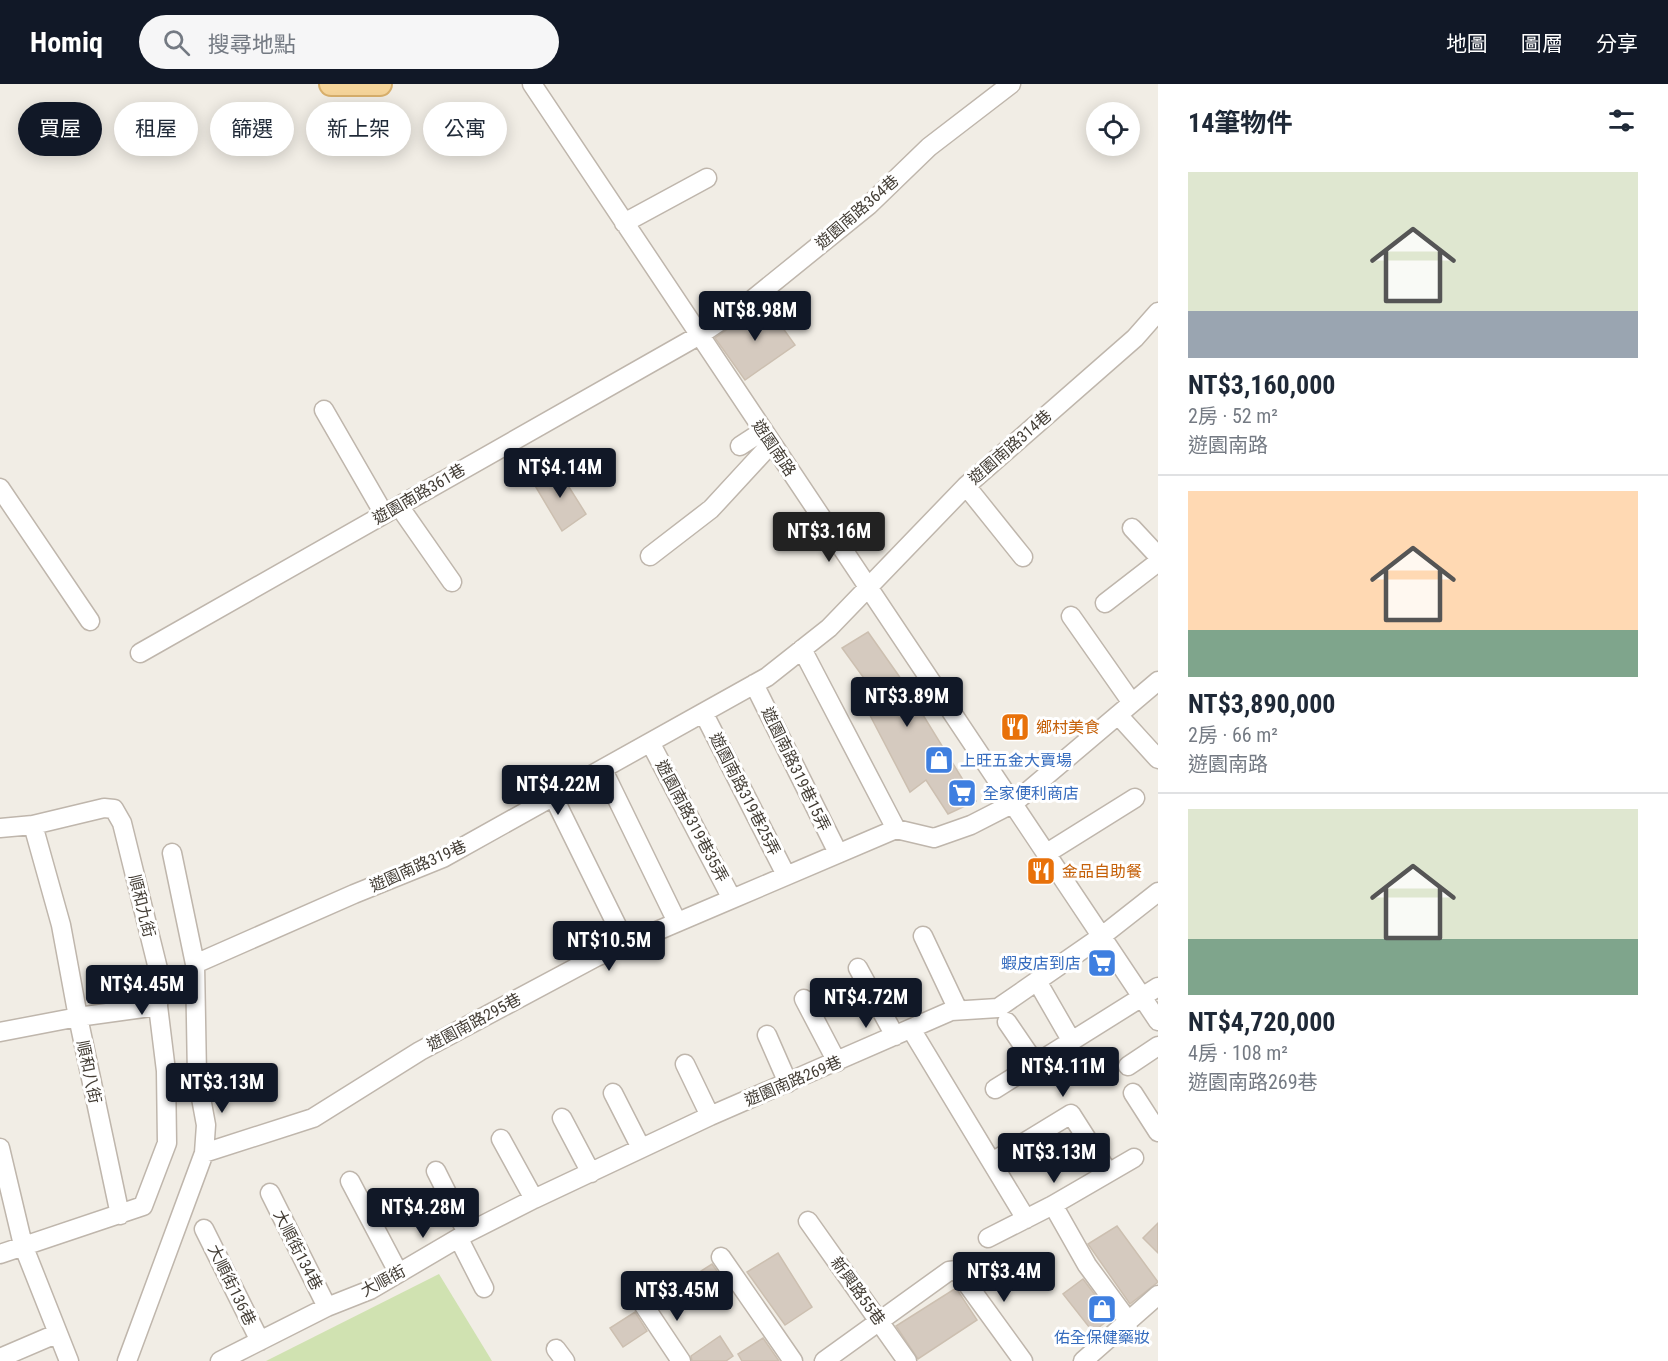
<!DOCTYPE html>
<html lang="zh-TW">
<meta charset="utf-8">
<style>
:root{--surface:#fff;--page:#f6f6f7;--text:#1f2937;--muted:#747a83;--line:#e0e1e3;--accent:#111827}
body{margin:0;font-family:"Roboto Condensed","Noto Sans TC",sans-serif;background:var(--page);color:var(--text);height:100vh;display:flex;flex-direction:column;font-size:22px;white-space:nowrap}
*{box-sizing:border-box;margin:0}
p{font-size:20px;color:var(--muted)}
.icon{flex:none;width:33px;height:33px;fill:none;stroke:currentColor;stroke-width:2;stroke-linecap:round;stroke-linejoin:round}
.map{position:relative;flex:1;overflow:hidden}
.sheet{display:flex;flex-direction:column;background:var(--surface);width:510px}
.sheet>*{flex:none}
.top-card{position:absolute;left:18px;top:18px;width:570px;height:54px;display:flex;gap:12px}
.controls{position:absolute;left:1086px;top:18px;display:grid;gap:12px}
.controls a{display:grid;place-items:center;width:54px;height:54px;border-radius:50%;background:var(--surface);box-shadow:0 3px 15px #0003;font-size:30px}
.price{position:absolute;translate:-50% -51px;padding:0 14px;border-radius:6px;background:var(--accent);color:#fff;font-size:20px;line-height:39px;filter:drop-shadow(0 2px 3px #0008)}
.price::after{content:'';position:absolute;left:50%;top:36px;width:18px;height:14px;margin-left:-9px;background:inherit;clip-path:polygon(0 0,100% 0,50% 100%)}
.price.current{background:#222;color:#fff}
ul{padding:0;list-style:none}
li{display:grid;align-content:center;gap:12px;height:318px;padding:0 30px}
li+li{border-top:2px solid var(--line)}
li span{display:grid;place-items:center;height:186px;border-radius:0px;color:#555}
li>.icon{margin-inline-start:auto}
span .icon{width:108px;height:108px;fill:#fffc;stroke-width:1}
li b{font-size:26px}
h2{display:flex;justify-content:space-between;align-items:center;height:72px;padding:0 30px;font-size:26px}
.pill{padding:0 21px;border-radius:27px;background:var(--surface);box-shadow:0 3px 15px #0003;font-size:21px;line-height:54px}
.pill.current{background:var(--accent);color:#fff}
header{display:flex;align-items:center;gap:36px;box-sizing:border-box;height:84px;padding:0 30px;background:var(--accent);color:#fff}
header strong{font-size:28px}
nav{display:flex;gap:33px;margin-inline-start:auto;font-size:21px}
.search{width:420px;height:54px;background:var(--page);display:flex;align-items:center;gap:15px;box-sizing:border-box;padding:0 21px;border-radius:33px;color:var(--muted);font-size:22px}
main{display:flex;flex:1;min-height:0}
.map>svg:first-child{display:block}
.green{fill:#d0e2b1}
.building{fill:#d5cabf;stroke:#ccbfb0;stroke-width:1.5}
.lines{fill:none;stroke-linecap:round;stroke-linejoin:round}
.minor-casing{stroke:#bfb6ac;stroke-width:21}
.major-casing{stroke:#d9b06c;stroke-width:26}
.minor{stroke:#fff;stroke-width:18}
.major{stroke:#f5d49a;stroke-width:22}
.labels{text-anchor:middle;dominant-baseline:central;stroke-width:6;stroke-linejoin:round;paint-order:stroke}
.street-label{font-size:16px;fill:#433d35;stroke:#fff}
.food-label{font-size:16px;fill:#c56008;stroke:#fff;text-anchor:start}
.shop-label{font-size:16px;fill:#366cbe;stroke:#fff;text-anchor:start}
</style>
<header>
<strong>Homiq</strong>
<div class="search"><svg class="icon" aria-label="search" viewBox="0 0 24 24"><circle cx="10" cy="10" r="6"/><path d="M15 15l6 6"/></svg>搜尋地點</div>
<nav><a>地圖</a><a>圖層</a><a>分享</a></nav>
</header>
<main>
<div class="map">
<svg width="1158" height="1277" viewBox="0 0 1158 1277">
<rect width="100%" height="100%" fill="#f1ede5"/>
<path class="green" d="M439 1190 492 1277H266Z"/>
<path class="building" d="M765 219 795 261 745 296 715 254Z
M557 384 586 430 562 447 534 400Z
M868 548 899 592 976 717 948 730 926 696 910 708 863 618 874 608 842 564Z
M1158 1139V1169L1143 1154Z
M1117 1142 1158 1198 1130 1220 1088 1160Z
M778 1169 812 1223 785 1241 747 1188Z
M712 1180 731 1207 705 1224 687 1196Z
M1083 1195 1112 1233 1093 1248 1063 1210Z
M956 1204 977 1236 918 1275 896 1242Z
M635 1228 647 1247 623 1263 610 1244Z
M720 1252 733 1272 726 1277H692L691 1272Z
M763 1254 779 1277H742L738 1270Z"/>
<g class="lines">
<g class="minor-casing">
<path id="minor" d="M532 0 1158 937
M624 139 707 94
M324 326 384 430
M740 362 763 347
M966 402 1023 473
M0 404 90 537
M399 422 452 498
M1132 444 1158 472
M650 472 711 425 771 360
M1105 519 1158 478
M1071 532 1132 619
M802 565 896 745
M140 569 698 252 753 215 869 121 929 63 1011 0
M754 600 838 769
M704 630 786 791
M1118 631 1158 675
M651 660 732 815
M603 686 677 838
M554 714 626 860
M33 741 61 841 78 933 120 1131
M0 744 33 741 104 724 114 725 122 739 160 893 158 922 166 987 167 1059 143 1122 0 1170
M1047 769 1135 714
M923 852 958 926
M195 880 354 810 443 774 767 593 829 544 966 402 1135 254 1158 228
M858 884 895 952
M1037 897 1071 956
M804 915 837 978
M1007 938 1035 979
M911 945 1026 1135
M0 948 78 933 158 922
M767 951 788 999
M685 980 710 1032
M1128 982 1158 962
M995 1005 1158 903
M613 1009 641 1064
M1133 1009 1158 1048
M562 1034 591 1089
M501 1055 534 1115
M0 1064 23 1161 69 1277
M204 1069 313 1034 420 967 596 873 732 815 896 745 934 754 971 741 1014 719 1158 597
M992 1078 1071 1030 1108 1088
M436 1087 467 1149
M350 1097 398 1188
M270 1109 327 1223
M1053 1121 1087 1181 1129 1238
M808 1137 907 1277
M204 1145 260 1257
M988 1154 1053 1121 1134 1074
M459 1155 484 1204
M721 1173 793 1277
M643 1220 681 1277
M556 1265 565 1277
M0 1274 56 1250
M127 1277 204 1069 206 1041 197 992 195 880 172 769
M220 1277 327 1223 370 1206 467 1149 534 1115 710 1032 951 927 998 924 1102 852 1158 808
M824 1277 949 1187 957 1186 1023 1277
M1083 1277 1158 1211"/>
</g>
<g class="major-casing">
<path id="major" d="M331 0H380"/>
</g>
<use href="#minor" class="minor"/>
<use href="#major" class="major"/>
</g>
<defs>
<g id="restaurant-square" transform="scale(1.5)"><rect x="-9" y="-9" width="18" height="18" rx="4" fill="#e8710a" stroke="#fff"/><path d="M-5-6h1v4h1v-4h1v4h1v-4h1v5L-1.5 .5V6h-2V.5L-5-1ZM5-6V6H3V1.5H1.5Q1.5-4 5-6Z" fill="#fff"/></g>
<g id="shop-square" transform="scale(1.5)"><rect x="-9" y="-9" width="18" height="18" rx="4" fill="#3f7fe0" stroke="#fff"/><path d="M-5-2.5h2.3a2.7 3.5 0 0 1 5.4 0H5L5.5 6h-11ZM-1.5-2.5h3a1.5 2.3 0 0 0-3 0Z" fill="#fff"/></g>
<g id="supermarket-square" transform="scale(1.5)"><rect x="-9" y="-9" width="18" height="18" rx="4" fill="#3f7fe0" stroke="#fff"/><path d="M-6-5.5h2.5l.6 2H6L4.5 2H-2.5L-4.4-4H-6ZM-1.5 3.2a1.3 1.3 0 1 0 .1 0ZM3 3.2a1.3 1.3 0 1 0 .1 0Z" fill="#fff"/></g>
</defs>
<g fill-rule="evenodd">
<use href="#restaurant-square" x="1015" y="643"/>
<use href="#shop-square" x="939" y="676"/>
<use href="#supermarket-square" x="962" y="709"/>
<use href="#restaurant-square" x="1041" y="787"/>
<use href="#supermarket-square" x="1102" y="879"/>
<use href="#shop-square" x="1102" y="1225"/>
</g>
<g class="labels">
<g class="street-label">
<text transform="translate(857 128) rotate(-41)">遊園南路364巷</text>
<text transform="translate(1010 363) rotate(-41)">遊園南路314巷</text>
<text transform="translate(774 364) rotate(56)">遊園南路</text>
<text transform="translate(419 410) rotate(-30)">遊園南路361巷</text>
<text transform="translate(796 685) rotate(64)">遊園南路319巷15弄</text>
<text transform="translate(745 710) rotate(63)">遊園南路319巷25弄</text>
<text transform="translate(692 737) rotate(62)">遊園南路319巷35弄</text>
<text transform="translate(418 782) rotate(-24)">遊園南路319巷</text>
<text transform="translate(142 822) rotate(76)">順和九街</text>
<text transform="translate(474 938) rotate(-28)">遊園南路295巷</text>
<text transform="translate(89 988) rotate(78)">順和八街</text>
<text transform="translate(793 997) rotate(-23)">遊園南路269巷</text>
<text transform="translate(298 1166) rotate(63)">大順街134巷</text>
<text transform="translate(383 1197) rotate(-28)">大順街</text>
<text transform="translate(232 1201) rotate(64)">大順街136巷</text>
<text transform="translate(858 1207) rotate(54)">新興路55巷</text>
</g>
<g class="food-label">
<text x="1036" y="643">鄉村美食</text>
<text x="1062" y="787">金品自助餐</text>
</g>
<g class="shop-label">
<text x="960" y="676">上旺五金大賣場</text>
<text x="983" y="709">全家便利商店</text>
<text x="1081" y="879" text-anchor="end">蝦皮店到店</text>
<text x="1102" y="1253" text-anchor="middle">佑全保健藥妝</text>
</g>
</g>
</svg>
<div class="controls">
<a><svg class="icon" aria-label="locate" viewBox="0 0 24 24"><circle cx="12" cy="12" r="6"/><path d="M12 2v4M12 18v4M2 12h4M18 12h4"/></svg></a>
</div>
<b class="price" style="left:755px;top:258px">NT$8.98M</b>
<b class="price" style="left:560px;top:415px">NT$4.14M</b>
<b class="price current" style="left:829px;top:479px">NT$3.16M</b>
<b class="price" style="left:907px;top:644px">NT$3.89M</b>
<b class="price" style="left:558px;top:732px">NT$4.22M</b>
<b class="price" style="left:609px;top:888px">NT$10.5M</b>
<b class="price" style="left:142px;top:932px">NT$4.45M</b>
<b class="price" style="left:866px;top:945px">NT$4.72M</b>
<b class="price" style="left:1063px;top:1014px">NT$4.11M</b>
<b class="price" style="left:222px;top:1030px">NT$3.13M</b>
<b class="price" style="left:1054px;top:1100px">NT$3.13M</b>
<b class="price" style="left:423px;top:1155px">NT$4.28M</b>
<b class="price" style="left:1004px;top:1219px">NT$3.4M</b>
<b class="price" style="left:677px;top:1238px">NT$3.45M</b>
<div class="top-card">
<a class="pill current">買屋</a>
<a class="pill">租屋</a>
<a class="pill">篩選</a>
<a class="pill">新上架</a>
<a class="pill">公寓</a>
</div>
</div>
<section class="sheet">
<h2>14筆物件<svg class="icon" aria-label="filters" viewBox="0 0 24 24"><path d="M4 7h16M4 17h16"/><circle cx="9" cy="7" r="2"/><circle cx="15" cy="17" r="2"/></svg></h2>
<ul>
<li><span style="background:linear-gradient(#dfe7d0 75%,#9aa5b1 0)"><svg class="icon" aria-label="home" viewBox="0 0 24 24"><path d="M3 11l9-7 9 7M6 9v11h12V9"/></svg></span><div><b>NT$3,160,000</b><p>2房 · 52 m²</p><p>遊園南路</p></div></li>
<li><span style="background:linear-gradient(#ffd9b3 75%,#7fa58c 0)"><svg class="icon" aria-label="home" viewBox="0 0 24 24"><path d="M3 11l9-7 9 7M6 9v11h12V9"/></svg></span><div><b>NT$3,890,000</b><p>2房 · 66 m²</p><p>遊園南路</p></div></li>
<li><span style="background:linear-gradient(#dfe7d0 70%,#7fa58c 0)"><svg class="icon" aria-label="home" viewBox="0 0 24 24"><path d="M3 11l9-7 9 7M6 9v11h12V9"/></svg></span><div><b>NT$4,720,000</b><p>4房 · 108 m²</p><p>遊園南路269巷</p></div></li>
</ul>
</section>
</main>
